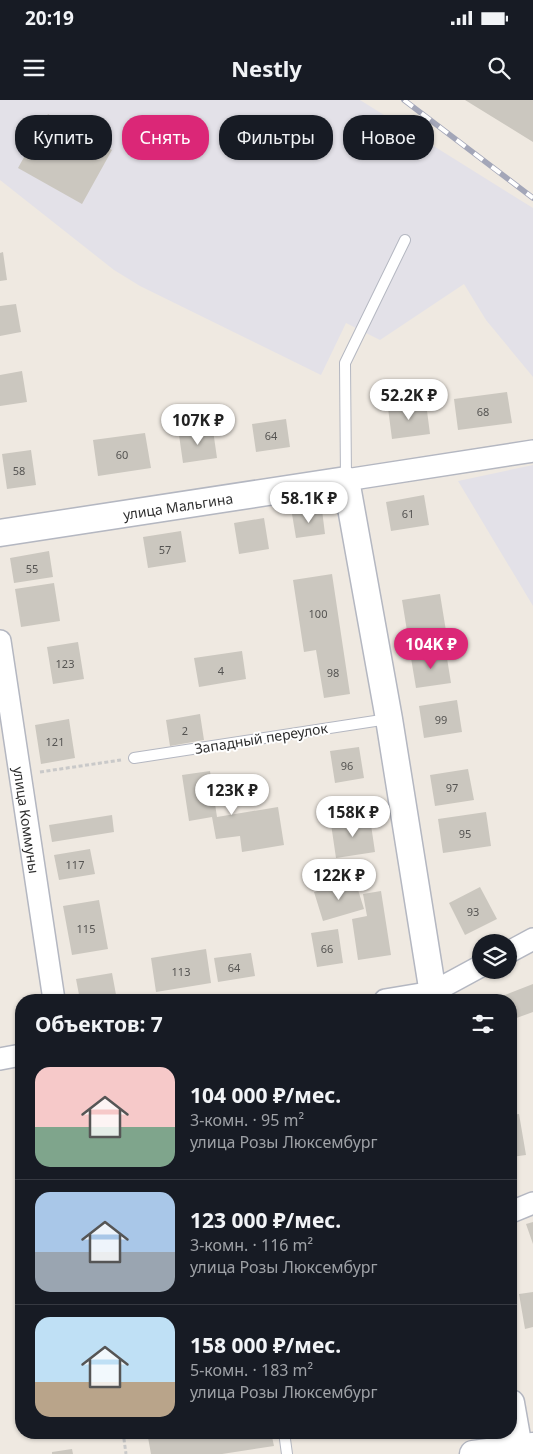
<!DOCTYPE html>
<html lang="ru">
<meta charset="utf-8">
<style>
:root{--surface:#171b24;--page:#20242c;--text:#f1f3f6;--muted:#9ea1a6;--line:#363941;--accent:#db2777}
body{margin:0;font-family:"Noto Sans",sans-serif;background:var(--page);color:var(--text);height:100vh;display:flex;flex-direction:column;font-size:19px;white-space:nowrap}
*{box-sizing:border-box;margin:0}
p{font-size:16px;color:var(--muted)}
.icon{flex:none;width:28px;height:28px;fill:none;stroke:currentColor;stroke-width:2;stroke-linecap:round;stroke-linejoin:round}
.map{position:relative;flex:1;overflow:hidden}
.panel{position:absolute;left:15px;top:894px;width:502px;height:445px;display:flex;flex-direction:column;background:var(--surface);border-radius:20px;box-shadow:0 1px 4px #0004}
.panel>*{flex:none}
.guide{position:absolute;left:15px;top:15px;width:504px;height:45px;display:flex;gap:10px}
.controls{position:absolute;left:472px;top:834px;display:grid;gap:10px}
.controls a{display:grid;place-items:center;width:45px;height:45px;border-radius:50%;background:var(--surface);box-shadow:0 1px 4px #0004;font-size:25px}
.price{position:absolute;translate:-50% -42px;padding:0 11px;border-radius:18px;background:#fff;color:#222;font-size:16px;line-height:32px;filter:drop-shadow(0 1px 2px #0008)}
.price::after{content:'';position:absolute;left:50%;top:30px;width:15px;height:11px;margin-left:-8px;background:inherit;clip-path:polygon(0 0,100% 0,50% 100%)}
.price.on{background:var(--accent);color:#fff}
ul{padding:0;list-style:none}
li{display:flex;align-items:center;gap:15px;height:125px;padding:0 20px}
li+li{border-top:1px solid var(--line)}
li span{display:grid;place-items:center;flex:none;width:140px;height:100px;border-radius:15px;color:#555}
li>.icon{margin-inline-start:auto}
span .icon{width:60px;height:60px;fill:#fffc;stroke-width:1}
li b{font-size:21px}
h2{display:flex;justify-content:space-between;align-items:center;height:60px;padding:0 20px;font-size:21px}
.pill{padding:0 18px;border-radius:20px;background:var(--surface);box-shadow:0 1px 4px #0004;font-size:18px;line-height:45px}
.pill.on{background:var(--accent);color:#fff}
.status{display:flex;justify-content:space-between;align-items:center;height:35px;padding:0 25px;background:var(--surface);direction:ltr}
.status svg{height:14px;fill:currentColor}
header{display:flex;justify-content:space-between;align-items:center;height:65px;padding:0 20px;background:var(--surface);font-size:22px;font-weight:700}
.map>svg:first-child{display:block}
.industrial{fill:#e3e1e8}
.building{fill:#cbc7bf}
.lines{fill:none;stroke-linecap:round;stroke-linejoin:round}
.service-casing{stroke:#b4b7c1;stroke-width:12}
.minor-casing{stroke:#b4b7c1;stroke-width:24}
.tertiary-casing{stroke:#b4b7c1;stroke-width:29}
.path{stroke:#c9c9c9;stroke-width:3;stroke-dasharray:4 2.5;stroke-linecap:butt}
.service{stroke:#fff;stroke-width:10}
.minor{stroke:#fff;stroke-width:21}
.tertiary{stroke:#fff;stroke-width:26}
.rail-casing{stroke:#a3a6b8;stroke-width:5.5}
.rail{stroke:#fff;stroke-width:4;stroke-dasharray:11;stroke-linecap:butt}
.labels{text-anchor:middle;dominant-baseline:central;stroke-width:4;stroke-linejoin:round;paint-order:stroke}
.number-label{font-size:11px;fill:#555452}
.street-label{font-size:14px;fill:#2e2e2e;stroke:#fff}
</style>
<div class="status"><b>20:19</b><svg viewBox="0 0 49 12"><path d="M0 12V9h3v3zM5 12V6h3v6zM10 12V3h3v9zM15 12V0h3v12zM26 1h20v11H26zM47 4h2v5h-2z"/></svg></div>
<header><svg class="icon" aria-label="menu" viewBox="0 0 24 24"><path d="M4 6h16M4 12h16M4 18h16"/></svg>Nestly<svg class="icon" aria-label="search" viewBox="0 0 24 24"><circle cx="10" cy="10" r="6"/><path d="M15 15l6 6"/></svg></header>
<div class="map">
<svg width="533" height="1354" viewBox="0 0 533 1354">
<rect width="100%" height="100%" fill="#efe9e1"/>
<path class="industrial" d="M0 0H360L533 108V277L486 220 464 184 380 240 346 223 321 275 140 186 114 170 0 80Z
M533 365V506L458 381Z"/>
<path class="building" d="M465 0H533V42Z
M48 14 112 50 82 104 18 68Z
M3 152 7 180 0 181V153Z
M16 204 21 232 0 236V206Z
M22 271 27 302 0 306V275Z
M507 292 512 323 458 330 454 299Z
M426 303 430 334 392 339 388 308Z
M286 319 290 347 256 352 252 324Z
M213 330 217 358 183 363 179 335Z
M145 333 151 368 98 376 93 340Z
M31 350 36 385 7 389 2 354Z
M424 395 429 425 391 431 386 402Z
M322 410 325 434 296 438 292 414Z
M264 418 269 449 239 454 234 423Z
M181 431 186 462 148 468 143 437Z
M49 451 53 477 14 483 10 458Z
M332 474 350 594 324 598 316 550 304 552 293 480Z
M54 483 60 521 21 527 15 489Z
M440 494 446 531 408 537 402 500Z
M78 542 84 579 53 584 47 547Z
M242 551 246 579 199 587 194 558Z
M446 552 451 583 416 588 411 558Z
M457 600 462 632 424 638 419 606Z
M200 614 204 640 170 646 166 620Z
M69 619 75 658 41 664 35 625Z
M359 647 364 678 335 683 330 651Z
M468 669 474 700 435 706 430 675Z
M210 671 217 717 278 707 284 745 242 752 240 736 216 739 212 717 189 721 182 675Z
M486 712 491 746 443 753 438 719Z
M112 715 114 732 52 742 49 725Z
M370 718 375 752 336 758 331 724Z
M90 749 95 774 59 780 54 755Z
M355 780 364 809 323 821 314 792Z
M480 787 497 819 465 835 449 803Z
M381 791 391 855 358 860 352 819 367 816 363 794Z
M99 800 108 849 72 855 63 806Z
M338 829 343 863 317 867 311 833Z
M206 849 211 883 156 892 151 858Z
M251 853 255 876 218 882 214 858Z
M112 873 117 900H80L76 879Z
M533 884V912L511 920V900H492Z
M519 1014 526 1055 511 1057V1015Z
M533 1122V1144L526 1124Z
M533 1192V1227L525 1229 519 1194Z
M147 1332H271L274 1346 222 1354H151Z
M72 1349 73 1354H52V1352Z"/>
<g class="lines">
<g class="service-casing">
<path id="service" d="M346 380 345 263 405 140
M134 658 388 619
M284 1332 287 1354"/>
</g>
<g class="minor-casing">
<g id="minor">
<path d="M346 380 533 351"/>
<path id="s1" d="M0 541 54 900"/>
<path d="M509 852 533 839"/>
<path d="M385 900 433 892 481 866"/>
<path d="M0 959 21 955"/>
<path d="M511 1112 533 1103"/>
</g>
</g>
<g class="tertiary-casing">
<g id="tertiary">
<path id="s2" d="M0 433 346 380 389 619 434 900"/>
<path d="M511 1303 520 1354"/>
<path d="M473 1354 533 1346"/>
</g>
</g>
<path class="path" d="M40 672 121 660
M123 1332 126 1354"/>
<use href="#service" class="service"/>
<use href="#minor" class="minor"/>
<use href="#tertiary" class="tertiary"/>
<g class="rail-casing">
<path id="rail" d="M404 0 533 98"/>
</g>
<use href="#rail" class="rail"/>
</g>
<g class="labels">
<g class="number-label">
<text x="483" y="311">68</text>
<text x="271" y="335">64</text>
<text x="122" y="354">60</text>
<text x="19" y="370">58</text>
<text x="408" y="413">61</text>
<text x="165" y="449">57</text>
<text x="32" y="468">55</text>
<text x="318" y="513">100</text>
<text x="65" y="563">123</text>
<text x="221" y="570">4</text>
<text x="333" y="572">98</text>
<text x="441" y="619">99</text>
<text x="185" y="630">2</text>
<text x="55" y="641">121</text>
<text x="347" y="665">96</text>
<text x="452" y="687">97</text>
<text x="465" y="733">95</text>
<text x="75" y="764">117</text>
<text x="473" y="811">93</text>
<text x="86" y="828">115</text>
<text x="327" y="848">66</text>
<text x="234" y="867">64</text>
<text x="181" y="871">113</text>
</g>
<g class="street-label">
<text stroke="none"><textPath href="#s2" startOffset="180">улица Мальгина</textPath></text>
<text transform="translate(261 638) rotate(-9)">Западный переулок</text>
<text stroke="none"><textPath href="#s1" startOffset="181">улица Коммуны</textPath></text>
</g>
</g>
</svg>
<div class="controls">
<a><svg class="icon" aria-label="layers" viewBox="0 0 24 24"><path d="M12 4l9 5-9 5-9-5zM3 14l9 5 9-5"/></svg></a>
</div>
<b class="price" style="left:409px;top:321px">52.2K ₽</b>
<b class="price" style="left:198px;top:346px">107K ₽</b>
<b class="price" style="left:309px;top:424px">58.1K ₽</b>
<b class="price on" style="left:431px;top:570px">104K ₽</b>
<b class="price" style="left:232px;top:716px">123K ₽</b>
<b class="price" style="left:353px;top:738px">158K ₽</b>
<b class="price" style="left:339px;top:801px">122K ₽</b>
<div class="guide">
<a class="pill">Купить</a>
<a class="pill on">Снять</a>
<a class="pill">Фильтры</a>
<a class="pill">Новое</a>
</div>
<section class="panel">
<h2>Объектов: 7<svg class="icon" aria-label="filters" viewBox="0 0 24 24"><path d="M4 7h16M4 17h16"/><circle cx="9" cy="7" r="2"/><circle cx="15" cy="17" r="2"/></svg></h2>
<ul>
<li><span style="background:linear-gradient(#f6c9c9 60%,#7fa58c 0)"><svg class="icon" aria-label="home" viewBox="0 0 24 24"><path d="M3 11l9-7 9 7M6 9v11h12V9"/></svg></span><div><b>104 000 ₽/мес.</b><p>3-комн. · 95 m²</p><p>улица Розы Люксембург</p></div></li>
<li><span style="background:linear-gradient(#a9c7e8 60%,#9aa5b1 0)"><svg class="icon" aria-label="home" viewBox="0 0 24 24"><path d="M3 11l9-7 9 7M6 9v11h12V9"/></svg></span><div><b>123 000 ₽/мес.</b><p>3-комн. · 116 m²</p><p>улица Розы Люксембург</p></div></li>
<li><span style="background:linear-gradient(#bfe0f5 65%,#b9a48a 0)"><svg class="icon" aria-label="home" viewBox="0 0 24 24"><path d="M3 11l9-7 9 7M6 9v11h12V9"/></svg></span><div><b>158 000 ₽/мес.</b><p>5-комн. · 183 m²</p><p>улица Розы Люксембург</p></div></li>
</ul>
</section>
</div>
